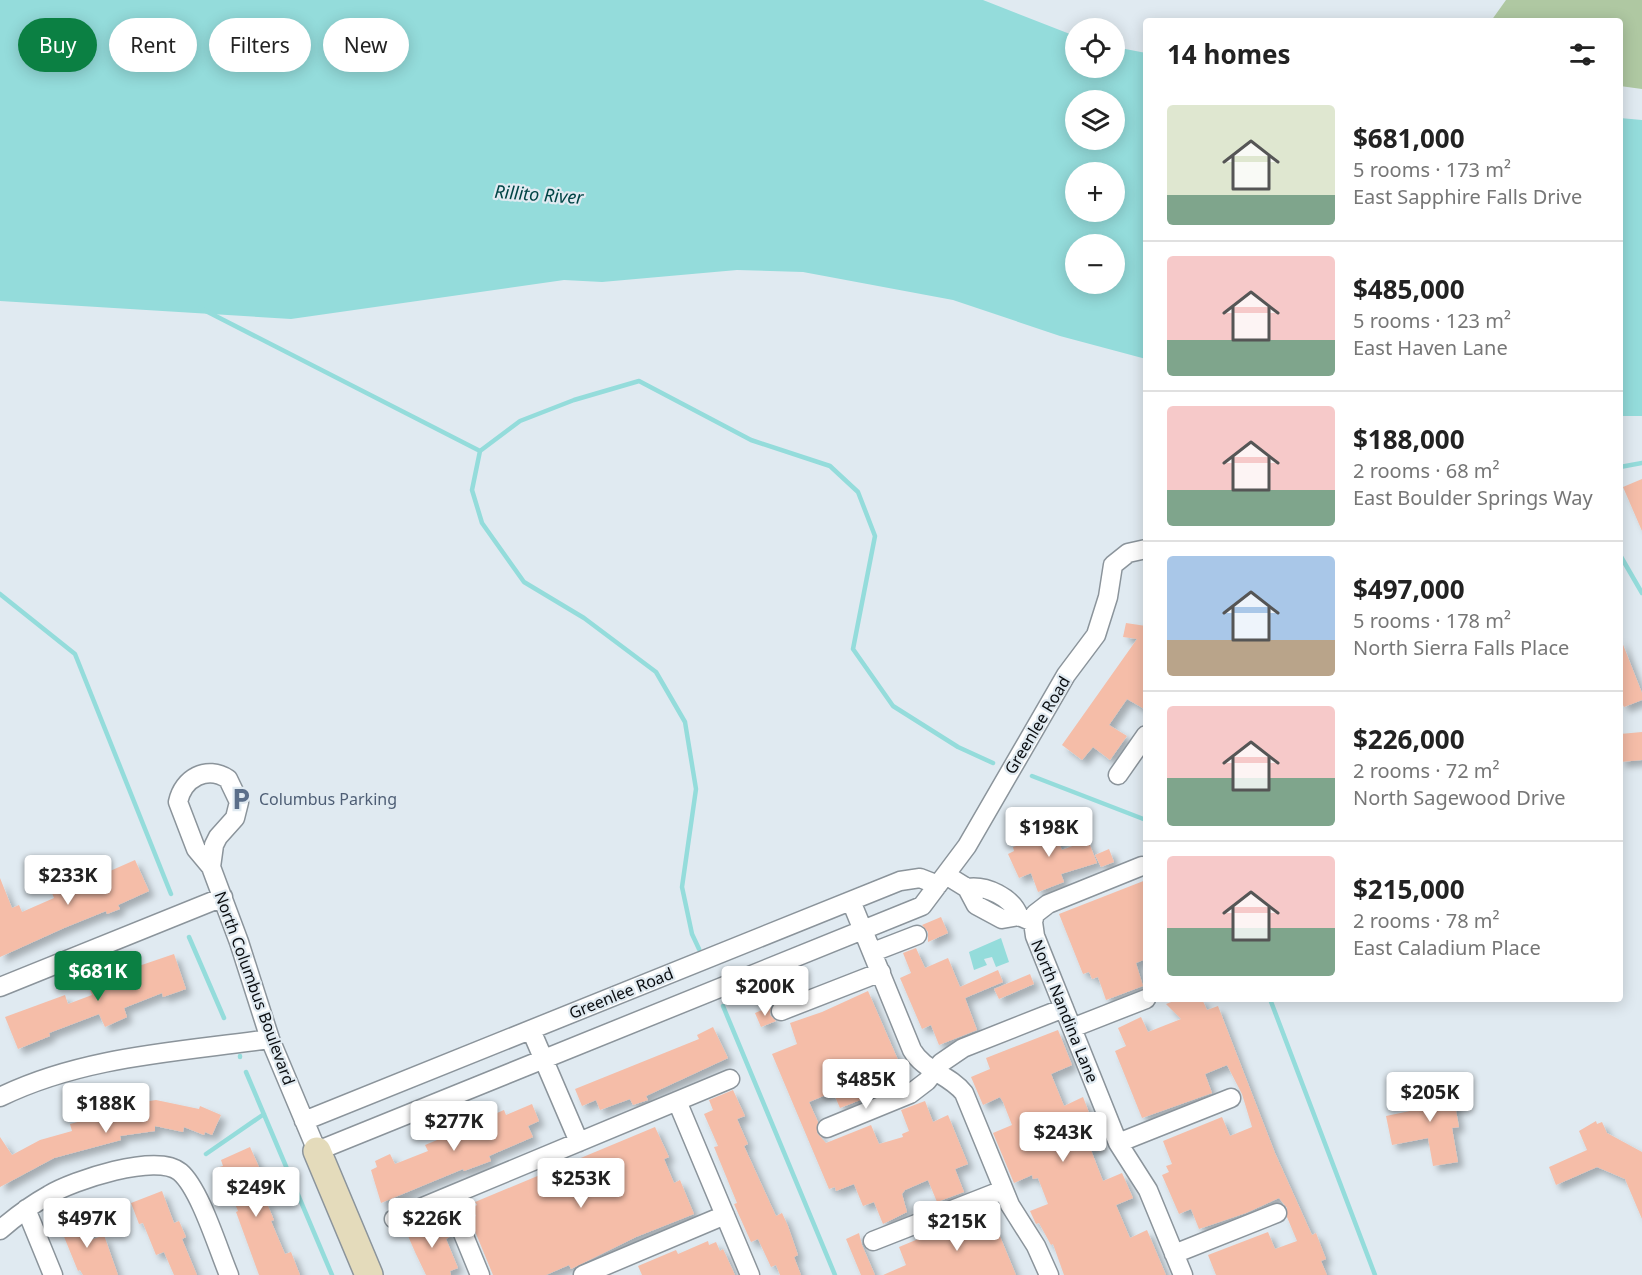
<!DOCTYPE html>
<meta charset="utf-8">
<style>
:root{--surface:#fff;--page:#f2f2f2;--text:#222;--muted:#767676;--line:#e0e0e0;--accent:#0b8043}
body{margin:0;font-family:"Noto Sans",sans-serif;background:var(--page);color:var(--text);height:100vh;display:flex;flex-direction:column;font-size:22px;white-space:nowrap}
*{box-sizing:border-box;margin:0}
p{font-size:20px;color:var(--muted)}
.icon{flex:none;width:33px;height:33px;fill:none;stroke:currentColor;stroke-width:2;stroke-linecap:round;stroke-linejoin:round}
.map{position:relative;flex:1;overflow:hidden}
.sheet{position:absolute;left:1143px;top:18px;width:480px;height:984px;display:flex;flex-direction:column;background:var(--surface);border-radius:6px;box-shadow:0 3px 15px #0003}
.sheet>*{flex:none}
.guide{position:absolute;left:18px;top:18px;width:570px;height:54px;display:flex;gap:12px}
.buttons{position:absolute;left:1065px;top:18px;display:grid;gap:12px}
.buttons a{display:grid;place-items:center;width:60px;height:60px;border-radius:50%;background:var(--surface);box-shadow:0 3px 15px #0003;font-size:30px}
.price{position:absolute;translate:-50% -51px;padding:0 14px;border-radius:6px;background:#fff;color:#222;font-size:20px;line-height:39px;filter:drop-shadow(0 2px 3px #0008)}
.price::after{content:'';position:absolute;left:50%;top:36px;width:18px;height:14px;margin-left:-9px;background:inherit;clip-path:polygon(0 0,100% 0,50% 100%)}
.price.on{background:var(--accent);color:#fff}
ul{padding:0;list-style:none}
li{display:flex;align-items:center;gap:18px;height:150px;padding:0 24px}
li+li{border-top:2px solid var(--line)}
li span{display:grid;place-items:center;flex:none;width:168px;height:120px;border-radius:6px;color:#555}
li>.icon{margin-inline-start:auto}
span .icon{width:72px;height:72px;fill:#fffc;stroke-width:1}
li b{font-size:26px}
h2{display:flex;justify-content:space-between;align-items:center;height:72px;padding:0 24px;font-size:26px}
.tag{padding:0 21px;border-radius:27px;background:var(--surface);box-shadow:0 3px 15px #0003;font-size:21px;line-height:54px}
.tag.on{background:var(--accent);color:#fff}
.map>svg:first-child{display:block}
.green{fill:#afc8a2}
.water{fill:#94dcdb;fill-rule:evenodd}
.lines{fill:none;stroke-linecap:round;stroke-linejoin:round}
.stream{stroke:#94dcdb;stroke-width:4.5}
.building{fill:#f5bda8;filter:url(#shadow)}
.street-casing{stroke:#8b949b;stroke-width:21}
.secondary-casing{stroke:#8b949b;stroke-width:30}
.street{stroke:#fff;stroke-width:18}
.secondary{stroke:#e4dbbb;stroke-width:27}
.labels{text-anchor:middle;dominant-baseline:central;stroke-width:4.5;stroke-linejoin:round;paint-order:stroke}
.street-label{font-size:16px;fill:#0a0d10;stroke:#e0eaf1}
.service-label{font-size:16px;fill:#4e5e75;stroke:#e0eaf1;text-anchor:start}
.water-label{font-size:18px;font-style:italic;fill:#004445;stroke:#e0eaf1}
</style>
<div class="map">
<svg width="1642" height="1275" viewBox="0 0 1642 1275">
<defs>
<filter id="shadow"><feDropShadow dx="5.5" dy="5.5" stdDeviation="3" flood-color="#0004"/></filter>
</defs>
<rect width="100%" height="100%" fill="#e0eaf1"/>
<path class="green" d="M1506 0H1642V89L1620 86V21H1491Z"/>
<path class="water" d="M0 0H983L1075 36 1076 68H1114L1115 47 1146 53V359L1060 336 953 300 803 272 737 270 602 282 564 280 291 319 0 301ZM1076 100H1114V140H1076ZM1114 172V212H1076V172ZM1076 244H1114V284H1076Z
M1620 118 1642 120V416H1620Z
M1001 938 1009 962 996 967 992 957 984 959 987 965 974 970 969 952Z"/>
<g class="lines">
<path class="stream" d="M200 308 480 451
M1620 467 1642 463
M1620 555 1642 593
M0 594 75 654 171 894
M1032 776 1146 820
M189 937 224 1018
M699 949 692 934 682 887 696 789 685 722 656 672 584 618 524 582 482 523 472 490 480 451 520 421 574 400 639 381 751 440 830 466 858 492 875 536 853 649 893 706 958 747 993 763
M1270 999 1375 1275
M723 1006 835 1275
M240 1056V1057
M246 1072 332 1275
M206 1154 264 1114"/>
</g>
<path class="building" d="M1642 479V531L1623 487Z
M1126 623 1146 626V710L1127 699 1109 725 1127 736 1110 760 1093 747 1082 760 1062 745 1137 639 1123 637Z
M1620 637 1642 693V700L1624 707 1620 699Z
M1642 732V760L1620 762V734Z
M1051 824 1062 850 1088 840 1097 863 1061 874 1064 882 1038 892 1031 873 1019 878 1008 854 1014 851 1013 847 1031 841 1028 834Z
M1109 849 1114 862 1101 867 1095 855Z
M135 860 149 891 118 905 120 909 107 914 106 911 64 928 0 957V878L12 908 19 905 22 912 54 898 50 888 73 879 76 886Z
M1146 880V959L1136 963 1143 986 1106 1000 1098 977 1092 979 1089 972 1083 974 1059 914Z
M941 917 948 933 928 942V932L922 925Z
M916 948 925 968 948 958 960 987 998 970 1003 982 965 998 977 1030 939 1045 931 1025 922 1029 900 978 911 973 903 953Z
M174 954 186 989 163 997 162 993 124 1008 127 1017 105 1027 99 1014 49 1033 50 1036 18 1049 5 1017 65 995 68 1004 92 995 90 990 128 975 127 970Z
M1030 974 1034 984 999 999 994 989Z
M868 991 902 1069 889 1074 894 1087 840 1108 833 1092 809 1102 818 1122 817 1133 826 1143 871 1125 879 1144 903 1137 902 1134 909 1131 901 1110 925 1101 933 1122 948 1115 968 1164 955 1169 964 1192 937 1202 928 1180 905 1190 902 1194 907 1212 883 1224 874 1202 863 1206 854 1184 836 1191 835 1187 829 1189 772 1054 797 1044 790 1023 822 1012Z
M1179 999H1202L1207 1010 1218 1006 1275 1153 1312 1235 1316 1233 1326 1259 1321 1261 1327 1275H1216L1208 1255 1268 1232 1275 1249 1297 1241 1287 1217V1208L1279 1198 1246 1213 1199 1229 1191 1209 1179 1214 1162 1175 1169 1172 1166 1166 1172 1164 1163 1141 1222 1117 1230 1136 1252 1127 1242 1094 1227 1065 1205 1074 1212 1093 1142 1118 1115 1051 1126 1046 1118 1028 1141 1017 1148 1032 1181 1019 1166 1004Z
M771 1006 770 1015 776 1021 761 1027 755 1013Z
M713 1027 728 1058 646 1096 648 1100 633 1105 630 1099 600 1110 596 1100 582 1106 575 1089 699 1039 697 1035Z
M1058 1030 1072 1065 1051 1074 1064 1106 1083 1097 1102 1146 1091 1150 1103 1181 1122 1173 1133 1198 1116 1205 1130 1238 1147 1230 1166 1275H1064L1053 1244 1051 1245 1039 1223 1036 1224 1030 1211 1048 1204 1038 1178 1033 1179 1032 1175 1014 1183 993 1133 1012 1125 1003 1102 1000 1097 983 1105 971 1077 990 1069 986 1058Z
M1450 1077 1459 1127 1452 1128 1458 1162 1433 1166 1428 1138 1392 1145 1386 1116 1429 1107 1424 1082Z
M733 1090 745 1116 737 1119 748 1144 744 1146 776 1216 782 1213 788 1226 798 1255 794 1257 801 1275H780L776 1265 771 1267 758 1239 751 1242 734 1204 737 1203 714 1147 718 1146 704 1114 713 1110 709 1100Z
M156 1100 199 1109 200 1106 221 1115 212 1135 205 1132 204 1135 184 1127 183 1132 155 1126V1131L120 1136 121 1140 54 1158 0 1187V1137L12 1155 40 1140 72 1131 70 1124 130 1108 129 1104Z
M532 1104 539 1121 528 1126 533 1137 489 1156 491 1161 464 1171 463 1169 381 1203 371 1170 377 1167 375 1161 390 1154 395 1164 428 1151 425 1145 459 1131 457 1126 474 1119 476 1122 504 1110 506 1115Z
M1596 1121 1597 1124 1602 1122 1607 1133 1642 1152V1219L1625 1179 1597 1167 1556 1185 1549 1167 1587 1150 1579 1131Z
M655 1127 669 1157 664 1159 674 1183 680 1180 694 1214 636 1237 571 1269 569 1265 546 1275H493L470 1219 476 1216 472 1208 477 1205 475 1202Z
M250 1147 259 1167 243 1174 256 1204 266 1201 274 1220 271 1221 285 1254 291 1252 300 1275H259L236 1212 238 1211 225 1181 222 1183 216 1168 223 1166 221 1160Z
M162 1191 174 1223 179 1221 186 1237 182 1239 197 1275H174L164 1252 156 1255 143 1223 139 1224 131 1203Z
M80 1213 91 1240 104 1235 118 1275H83L80 1270 78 1271 58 1222Z
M978 1214 986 1234 997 1229 1016 1275H883L906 1265 899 1247Z
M427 1220 431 1231 446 1224 451 1236 446 1239 458 1268 450 1271 451 1275H426L415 1252 405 1229Z
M859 1233 862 1245 875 1275H861L846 1239Z
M708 1241 709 1245 716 1242 720 1251 723 1249 735 1275H642L638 1266 676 1250 678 1254Z"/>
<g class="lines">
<g class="street-casing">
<path id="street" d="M1118 775 1146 735
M211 867 196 849 178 802C183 778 207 765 228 779L239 802 235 818 218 837 214 845 211 867 239 942 270 1039 317 1151 922 906 967 846 1066 675 1096 635 1108 597 1113 565 1128 553 1146 549
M946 875 967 888 976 905 1002 919 1019 916 1033 922 1035 936 1118 1143 1148 1190 1183 1275
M967 888C986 885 1012 897 1019 916
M851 901 912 1050C924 1071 949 1074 964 1093L1010 1205 1036 1246 1049 1275
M1033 922 1035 914 1048 904 1142 866
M873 952 917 935
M0 987 223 897
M781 1011 881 972
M1072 1028 1146 999
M531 1030 579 1142
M0 1097C84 1056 179 1052 270 1039
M677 1101 750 1275
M304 1121 900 881 920 878 938 885
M827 1128 910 1094 927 1081 941 1063 963 1048 1064 1008
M1118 1143 1231 1098
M448 1197 480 1275
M26 1209 53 1275
M394 1219 730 1079
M0 1230C15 1217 31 1205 49 1195 72 1181 157 1152 180 1172 200 1189 218 1249 229 1275
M873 1241 1003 1190
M1174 1254 1277 1213
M583 1275 725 1215"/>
</g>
<g class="secondary-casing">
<path id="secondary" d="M317 1151 369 1275"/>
</g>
<use href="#street" class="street"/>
<use href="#secondary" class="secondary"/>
</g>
<defs>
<g id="parking-bare" transform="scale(1.8)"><path d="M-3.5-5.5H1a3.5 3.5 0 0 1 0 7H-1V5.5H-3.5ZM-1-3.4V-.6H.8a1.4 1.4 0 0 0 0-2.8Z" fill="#5c6f8a" stroke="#e0eaf1" stroke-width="2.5" paint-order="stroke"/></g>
</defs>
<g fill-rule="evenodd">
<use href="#parking-bare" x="241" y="799"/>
</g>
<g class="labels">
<g class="street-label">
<text transform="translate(1037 725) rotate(-59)">Greenlee Road</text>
<text transform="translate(255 988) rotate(70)">North Columbus Boulevard</text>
<text transform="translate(621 993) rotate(-22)">Greenlee Road</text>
<text transform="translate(1065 1011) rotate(68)">North Nandina Lane</text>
</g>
<g class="service-label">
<text x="259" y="799">Columbus Parking</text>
</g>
<g class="water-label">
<text transform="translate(539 194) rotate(4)">Rillito River</text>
</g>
</g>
</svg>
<div class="buttons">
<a><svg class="icon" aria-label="locate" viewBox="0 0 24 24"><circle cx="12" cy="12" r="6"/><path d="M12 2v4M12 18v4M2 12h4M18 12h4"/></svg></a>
<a><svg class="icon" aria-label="layers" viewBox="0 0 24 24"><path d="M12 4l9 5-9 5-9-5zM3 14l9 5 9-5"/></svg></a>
<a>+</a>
<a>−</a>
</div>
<b class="price" style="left:1049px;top:858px">$198K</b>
<b class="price" style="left:68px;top:906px">$233K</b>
<b class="price on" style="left:98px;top:1002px">$681K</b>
<b class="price" style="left:765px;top:1017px">$200K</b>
<b class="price" style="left:866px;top:1110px">$485K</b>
<b class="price" style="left:1430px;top:1123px">$205K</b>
<b class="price" style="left:106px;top:1134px">$188K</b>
<b class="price" style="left:454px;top:1152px">$277K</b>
<b class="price" style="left:1063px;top:1163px">$243K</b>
<b class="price" style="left:581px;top:1209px">$253K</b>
<b class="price" style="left:256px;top:1218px">$249K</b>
<b class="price" style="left:87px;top:1249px">$497K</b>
<b class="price" style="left:432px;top:1249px">$226K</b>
<b class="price" style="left:957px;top:1252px">$215K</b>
<div class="guide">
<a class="tag on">Buy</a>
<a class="tag">Rent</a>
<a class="tag">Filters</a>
<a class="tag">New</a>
</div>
<section class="sheet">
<h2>14 homes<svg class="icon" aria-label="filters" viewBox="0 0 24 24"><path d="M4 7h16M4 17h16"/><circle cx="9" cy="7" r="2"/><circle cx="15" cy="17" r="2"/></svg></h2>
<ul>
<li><span style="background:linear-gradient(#dfe7d0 75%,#7fa58c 0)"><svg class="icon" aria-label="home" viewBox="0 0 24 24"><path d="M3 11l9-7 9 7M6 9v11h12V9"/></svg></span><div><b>$681,000</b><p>5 rooms · 173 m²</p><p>East Sapphire Falls Drive</p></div></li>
<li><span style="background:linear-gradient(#f6c9c9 70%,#7fa58c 0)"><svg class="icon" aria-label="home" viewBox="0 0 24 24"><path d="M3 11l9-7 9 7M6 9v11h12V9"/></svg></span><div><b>$485,000</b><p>5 rooms · 123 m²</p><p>East Haven Lane</p></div></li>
<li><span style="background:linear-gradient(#f6c9c9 70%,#7fa58c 0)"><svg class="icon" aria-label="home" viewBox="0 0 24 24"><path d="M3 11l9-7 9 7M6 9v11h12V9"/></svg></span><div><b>$188,000</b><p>2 rooms · 68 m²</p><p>East Boulder Springs Way</p></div></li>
<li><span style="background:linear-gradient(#a9c7e8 70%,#b9a48a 0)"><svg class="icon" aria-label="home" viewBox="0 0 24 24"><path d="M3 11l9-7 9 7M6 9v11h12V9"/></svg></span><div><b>$497,000</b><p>5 rooms · 178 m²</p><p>North Sierra Falls Place</p></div></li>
<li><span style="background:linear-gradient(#f6c9c9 60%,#7fa58c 0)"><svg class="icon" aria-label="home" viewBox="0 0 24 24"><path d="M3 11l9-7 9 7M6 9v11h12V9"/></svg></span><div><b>$226,000</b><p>2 rooms · 72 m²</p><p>North Sagewood Drive</p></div></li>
<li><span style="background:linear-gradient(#f6c9c9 60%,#7fa58c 0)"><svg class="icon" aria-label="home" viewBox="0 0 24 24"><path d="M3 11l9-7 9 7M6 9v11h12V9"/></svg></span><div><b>$215,000</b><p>2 rooms · 78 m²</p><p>East Caladium Place</p></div></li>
</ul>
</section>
</div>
